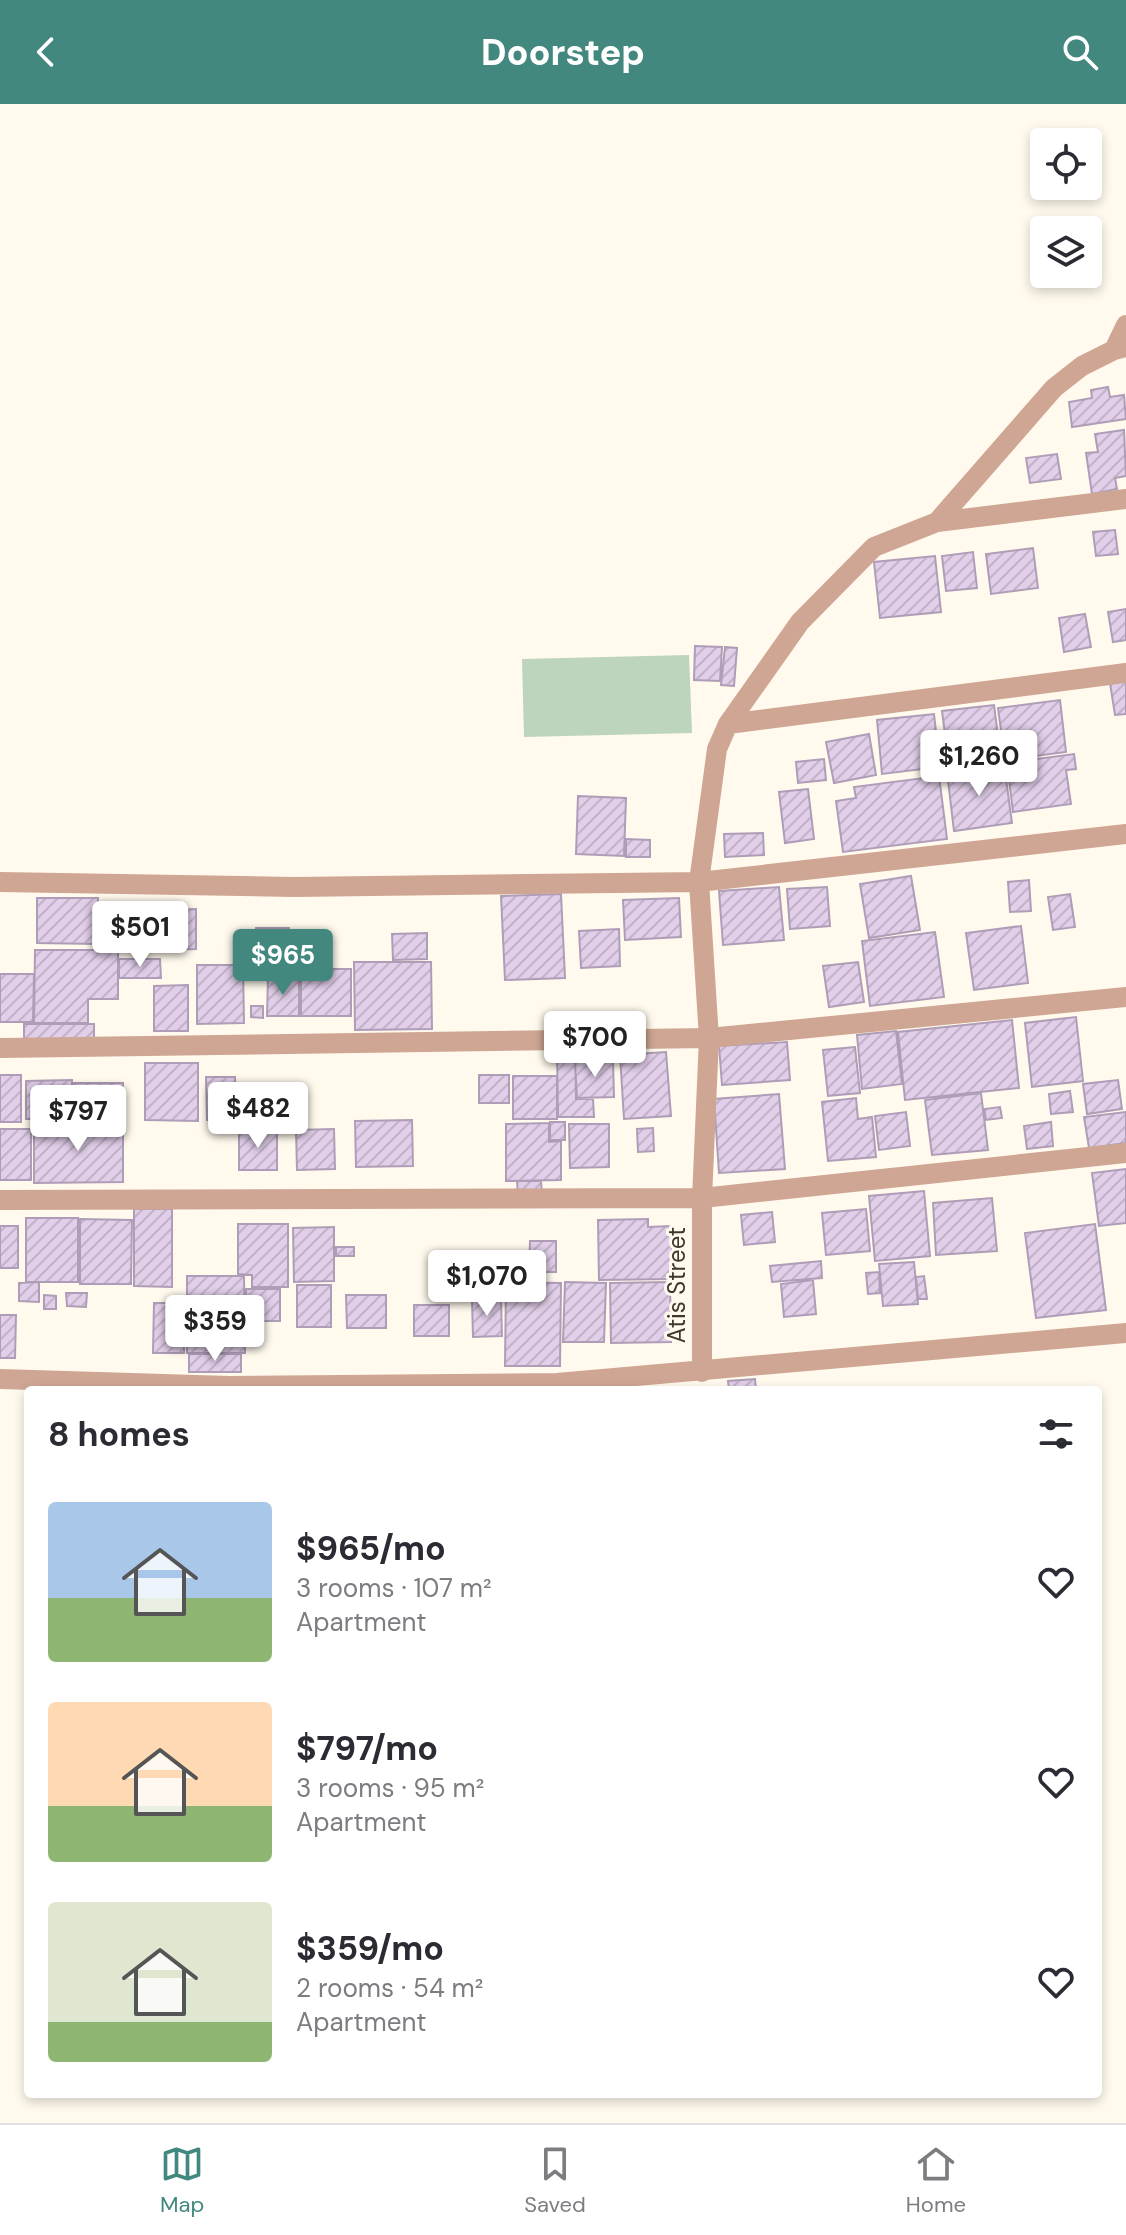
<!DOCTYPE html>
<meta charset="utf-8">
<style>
:root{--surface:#fff;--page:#f2f2f3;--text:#2b2b33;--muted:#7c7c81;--line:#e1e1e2;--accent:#42887f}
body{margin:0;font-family:"DM Sans",sans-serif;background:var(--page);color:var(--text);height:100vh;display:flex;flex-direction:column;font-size:30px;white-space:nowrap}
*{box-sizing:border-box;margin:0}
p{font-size:26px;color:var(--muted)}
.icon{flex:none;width:44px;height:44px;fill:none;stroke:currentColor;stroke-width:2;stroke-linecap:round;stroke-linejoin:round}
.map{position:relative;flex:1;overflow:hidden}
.details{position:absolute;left:24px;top:1282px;width:1078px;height:712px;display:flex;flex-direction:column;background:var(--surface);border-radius:8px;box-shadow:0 4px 12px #0003}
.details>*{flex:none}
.fabs{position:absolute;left:1030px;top:24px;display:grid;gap:16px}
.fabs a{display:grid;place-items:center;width:72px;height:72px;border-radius:8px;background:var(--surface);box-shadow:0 4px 12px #0003;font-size:40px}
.price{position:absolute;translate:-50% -68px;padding:0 18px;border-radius:8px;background:#fff;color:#222;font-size:26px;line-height:52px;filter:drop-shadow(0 2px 4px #0008)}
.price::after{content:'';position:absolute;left:50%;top:48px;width:24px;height:18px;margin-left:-12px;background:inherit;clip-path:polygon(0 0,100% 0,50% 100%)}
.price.on{background:var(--accent);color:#fff}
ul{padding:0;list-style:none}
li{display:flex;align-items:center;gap:24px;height:200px;padding:0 24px}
li span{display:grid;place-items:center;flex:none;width:224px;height:160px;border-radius:8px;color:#555}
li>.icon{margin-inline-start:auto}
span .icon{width:96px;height:96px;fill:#fffc;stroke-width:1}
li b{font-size:34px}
h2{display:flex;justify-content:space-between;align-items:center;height:96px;padding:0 24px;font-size:34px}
header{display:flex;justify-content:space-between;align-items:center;height:104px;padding:0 24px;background:var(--accent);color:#fff;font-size:36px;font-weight:800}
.dock{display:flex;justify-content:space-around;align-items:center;height:112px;border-top:2px solid var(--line);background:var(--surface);font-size:22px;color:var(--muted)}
.dock a{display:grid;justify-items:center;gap:4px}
.dock .on{color:var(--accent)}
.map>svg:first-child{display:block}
.park{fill:#bcd5bc}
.building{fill:url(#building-hatch);stroke:#af9db7;stroke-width:2}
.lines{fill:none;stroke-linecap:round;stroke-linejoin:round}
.street{stroke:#cfa693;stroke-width:20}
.labels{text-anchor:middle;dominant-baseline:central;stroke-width:6;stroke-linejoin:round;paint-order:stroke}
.street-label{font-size:24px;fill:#3d382c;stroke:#fffaed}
</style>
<header><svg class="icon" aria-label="back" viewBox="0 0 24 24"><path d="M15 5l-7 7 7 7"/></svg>Doorstep<svg class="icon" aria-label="search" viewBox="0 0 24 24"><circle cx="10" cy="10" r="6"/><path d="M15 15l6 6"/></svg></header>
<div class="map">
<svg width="1126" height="2019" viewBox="0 0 1126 2019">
<defs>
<pattern id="building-hatch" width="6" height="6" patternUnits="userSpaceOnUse" patternTransform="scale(2)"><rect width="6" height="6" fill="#e1cee9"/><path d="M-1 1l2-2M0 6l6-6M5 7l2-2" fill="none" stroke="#c2b2c8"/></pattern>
</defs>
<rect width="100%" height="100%" fill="#fffaed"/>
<path class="park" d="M689 551 692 629 524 633 522 555Z"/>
<path class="building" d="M1108 283 1110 293 1124 291 1126 315 1072 323 1069 298 1092 294 1091 286Z
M1124 326 1126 372 1115 374 1117 385 1092 390 1086 349 1098 348 1095 330Z
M1057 350 1061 375 1030 379 1026 354Z
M1115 426 1118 450 1096 452 1093 428Z
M1033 444 1038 484 991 490 986 450Z
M973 448 977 484 946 487 942 452Z
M935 452 941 508 880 514 874 458Z
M1126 505V536L1113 538 1108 508Z
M1085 510 1091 543 1064 548 1059 514Z
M695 542 722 543 720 577 694 576Z
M725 543 737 544 734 582 721 581Z
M1126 577V610L1115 611 1110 579Z
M1060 596 1066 648 1005 656 998 604Z
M994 601 1001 655 949 662 942 607Z
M934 610 940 663 882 670 877 616Z
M869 630 876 671 834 679 826 638Z
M1074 650 1076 665 1066 666 1071 700 1013 708 1007 659Z
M824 655 826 676 798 679 796 658Z
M1004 660 1012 719 954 727 947 668Z
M939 672 947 735 843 748 836 697 856 694 854 683Z
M808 685 814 735 785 739 779 688Z
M578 692 626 694 624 752 576 750Z
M763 729 764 751 725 753 724 730Z
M626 735 650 736V753H626Z
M911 772 920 826 869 834 860 780Z
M1029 776 1031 807 1010 808 1008 778Z
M779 783 784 836 723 841 719 787Z
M827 783 830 822 790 825 787 785Z
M561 790 565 874 505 876 501 792Z
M1070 790 1075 823 1053 826 1048 793Z
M37 794H98L97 840 37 839Z
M679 794 681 833 625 836 623 796Z
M196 805V845L166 846 165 806Z
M1021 822 1028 879 974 886 966 829Z
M256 824H289V846H256Z
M619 825 620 862 581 864 579 827Z
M935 828 944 893 870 902 862 837Z
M427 829V855L393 856 392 830Z
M35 846H118V895H88V919H34Z
M119 855H160L161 874H119Z
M354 858H431L432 925 355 926Z
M858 858 864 898 829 903 823 862Z
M197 861H243L244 919 197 920Z
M301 865H351V912H301Z
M0 870H34L33 918H0Z
M268 874H299V912H267Z
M188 881V927H154V882Z
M251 902H263V914L251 913Z
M1076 913 1083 977 1032 983 1025 919Z
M1012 916 1019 984 905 996 898 928Z
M24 920H94V937H24Z
M896 927 902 980 862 985 857 931Z
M787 938 790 976 722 981 719 942Z
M855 943 860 989 828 992 823 946Z
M557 947H575L576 995H593L594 1013H558Z
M666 948 671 1012 624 1015 620 951Z
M613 957 614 993 577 994 575 958Z
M145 959H198V1017L145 1016Z
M0 971H21V1018H0Z
M479 971H509V999H479Z
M513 972H557V1015H513Z
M206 973H235L236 1016H207Z
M72 976V1015H26V977Z
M1118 976 1122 1005 1087 1010 1083 980Z
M73 979H123L122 1004H74Z
M1070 987 1073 1008 1051 1010 1049 990Z
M981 989 988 1046 932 1051 925 996Z
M779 990 785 1065 719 1069 714 995Z
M856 994 858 1015 872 1013 876 1053 828 1057 822 998Z
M1000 1003 1002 1014 986 1016 984 1005Z
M906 1008 910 1042 879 1046 875 1012Z
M1126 1008V1039L1089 1044 1084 1013Z
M412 1016 413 1062 356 1063 355 1017Z
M550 1018H565V1036H550Z
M1051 1018 1053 1042 1027 1045 1024 1022Z
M34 1019H123V1078L34 1079Z
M549 1019V1038L561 1037V1076L506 1077V1020Z
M569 1020H609V1063L570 1064Z
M653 1024 654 1047 638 1048 637 1025Z
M0 1025H31V1076H0Z
M239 1025H277V1066H239Z
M334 1025 335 1065 297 1066 296 1026Z
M1126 1065V1119L1099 1122 1092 1069Z
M517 1077H541L542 1090 518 1091Z
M924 1087 930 1152 875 1157 869 1092Z
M992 1094 997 1147 936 1151 933 1099Z
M134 1105H172V1183L134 1182Z
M866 1105 870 1147 826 1151 822 1109Z
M772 1108 775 1138 744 1141 741 1111Z
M26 1114H78V1178H26Z
M80 1115 132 1116 131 1180H80Z
M648 1115V1123L671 1122 673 1175 599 1176 598 1116Z
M238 1120H288V1183H252V1171L238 1170Z
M1095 1120 1106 1206 1036 1214 1025 1129Z
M0 1122H18V1164H0Z
M334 1123V1177L294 1178 293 1124Z
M530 1137H556V1168H529Z
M336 1143H354V1152H336Z
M821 1157 822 1174 772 1178 770 1162Z
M914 1158 918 1200 883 1202 879 1160Z
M879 1168 880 1189 868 1190 866 1169Z
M187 1172H244L245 1249H187Z
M924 1172 927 1195H918L916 1173Z
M813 1176 816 1210 784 1213 781 1180Z
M39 1178V1198L19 1197V1179Z
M506 1178 561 1179 560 1262H505Z
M565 1178 606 1179 604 1238H563Z
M670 1178 671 1238 611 1239 610 1179Z
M297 1181H331V1223H297Z
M246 1185H280V1217H246Z
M66 1189H87L86 1203 67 1202Z
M44 1191 56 1192V1205H44Z
M346 1191H386V1224H347Z
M501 1195 502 1232 473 1233 472 1196Z
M154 1199H184V1249H153Z
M414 1201H449V1232H414Z
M0 1211H16L15 1254H0Z
M189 1250H241V1268H189Z
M755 1275 756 1286H729L728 1277Z"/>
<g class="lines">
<path class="street" d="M1114 246 1126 221
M937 418 1126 395
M728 620 1126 569
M0 778 294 783 699 778 1126 730
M0 944 709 934 1126 893
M0 1096 702 1094 1126 1049
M702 1268V1094L709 934 699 778 717 645 728 620 800 518 874 443 937 418 1054 284 1082 262 1114 246 1126 243
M0 1275 229 1282 557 1279 1126 1229"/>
</g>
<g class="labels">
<g class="street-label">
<text transform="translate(676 1181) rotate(-90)">Atis Street</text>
</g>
</g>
</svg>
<div class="fabs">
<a><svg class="icon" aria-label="locate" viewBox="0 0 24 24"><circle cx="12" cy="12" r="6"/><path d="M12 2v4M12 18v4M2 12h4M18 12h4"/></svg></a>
<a><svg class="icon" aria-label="layers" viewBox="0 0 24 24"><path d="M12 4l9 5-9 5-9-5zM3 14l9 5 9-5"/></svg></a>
</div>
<b class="price" style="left:979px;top:694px">$1,260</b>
<b class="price" style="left:140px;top:865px">$501</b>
<b class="price on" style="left:283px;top:893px">$965</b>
<b class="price" style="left:595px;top:975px">$700</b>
<b class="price" style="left:258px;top:1046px">$482</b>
<b class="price" style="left:78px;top:1049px">$797</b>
<b class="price" style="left:487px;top:1214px">$1,070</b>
<b class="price" style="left:215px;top:1259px">$359</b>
<section class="details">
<h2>8 homes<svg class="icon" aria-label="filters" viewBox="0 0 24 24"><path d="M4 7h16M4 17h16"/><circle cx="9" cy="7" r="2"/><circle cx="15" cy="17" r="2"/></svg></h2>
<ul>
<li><span style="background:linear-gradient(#a9c7e8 60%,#8fb573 0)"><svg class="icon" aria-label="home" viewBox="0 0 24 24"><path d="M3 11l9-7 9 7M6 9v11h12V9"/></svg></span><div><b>$965/mo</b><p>3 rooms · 107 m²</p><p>Apartment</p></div><svg class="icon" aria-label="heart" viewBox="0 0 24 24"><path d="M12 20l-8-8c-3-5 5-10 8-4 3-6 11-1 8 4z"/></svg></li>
<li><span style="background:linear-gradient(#ffd9b3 65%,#8fb573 0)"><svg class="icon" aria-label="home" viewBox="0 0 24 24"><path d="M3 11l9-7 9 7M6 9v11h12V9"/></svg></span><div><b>$797/mo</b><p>3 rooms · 95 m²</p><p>Apartment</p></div><svg class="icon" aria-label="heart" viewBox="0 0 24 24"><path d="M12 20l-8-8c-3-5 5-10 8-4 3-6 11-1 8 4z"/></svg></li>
<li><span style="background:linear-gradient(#dfe7d0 75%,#8fb573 0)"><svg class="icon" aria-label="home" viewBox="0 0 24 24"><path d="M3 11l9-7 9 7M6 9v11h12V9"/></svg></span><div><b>$359/mo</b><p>2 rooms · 54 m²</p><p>Apartment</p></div><svg class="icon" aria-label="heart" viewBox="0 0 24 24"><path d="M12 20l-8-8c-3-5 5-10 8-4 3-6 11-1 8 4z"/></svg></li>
</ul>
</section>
</div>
<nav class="dock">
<a class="on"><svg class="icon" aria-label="map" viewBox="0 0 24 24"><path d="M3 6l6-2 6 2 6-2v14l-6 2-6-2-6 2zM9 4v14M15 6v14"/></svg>Map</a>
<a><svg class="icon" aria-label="saved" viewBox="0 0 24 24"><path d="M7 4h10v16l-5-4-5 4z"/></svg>Saved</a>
<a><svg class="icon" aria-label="home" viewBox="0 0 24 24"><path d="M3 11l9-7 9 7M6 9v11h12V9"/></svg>Home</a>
</nav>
